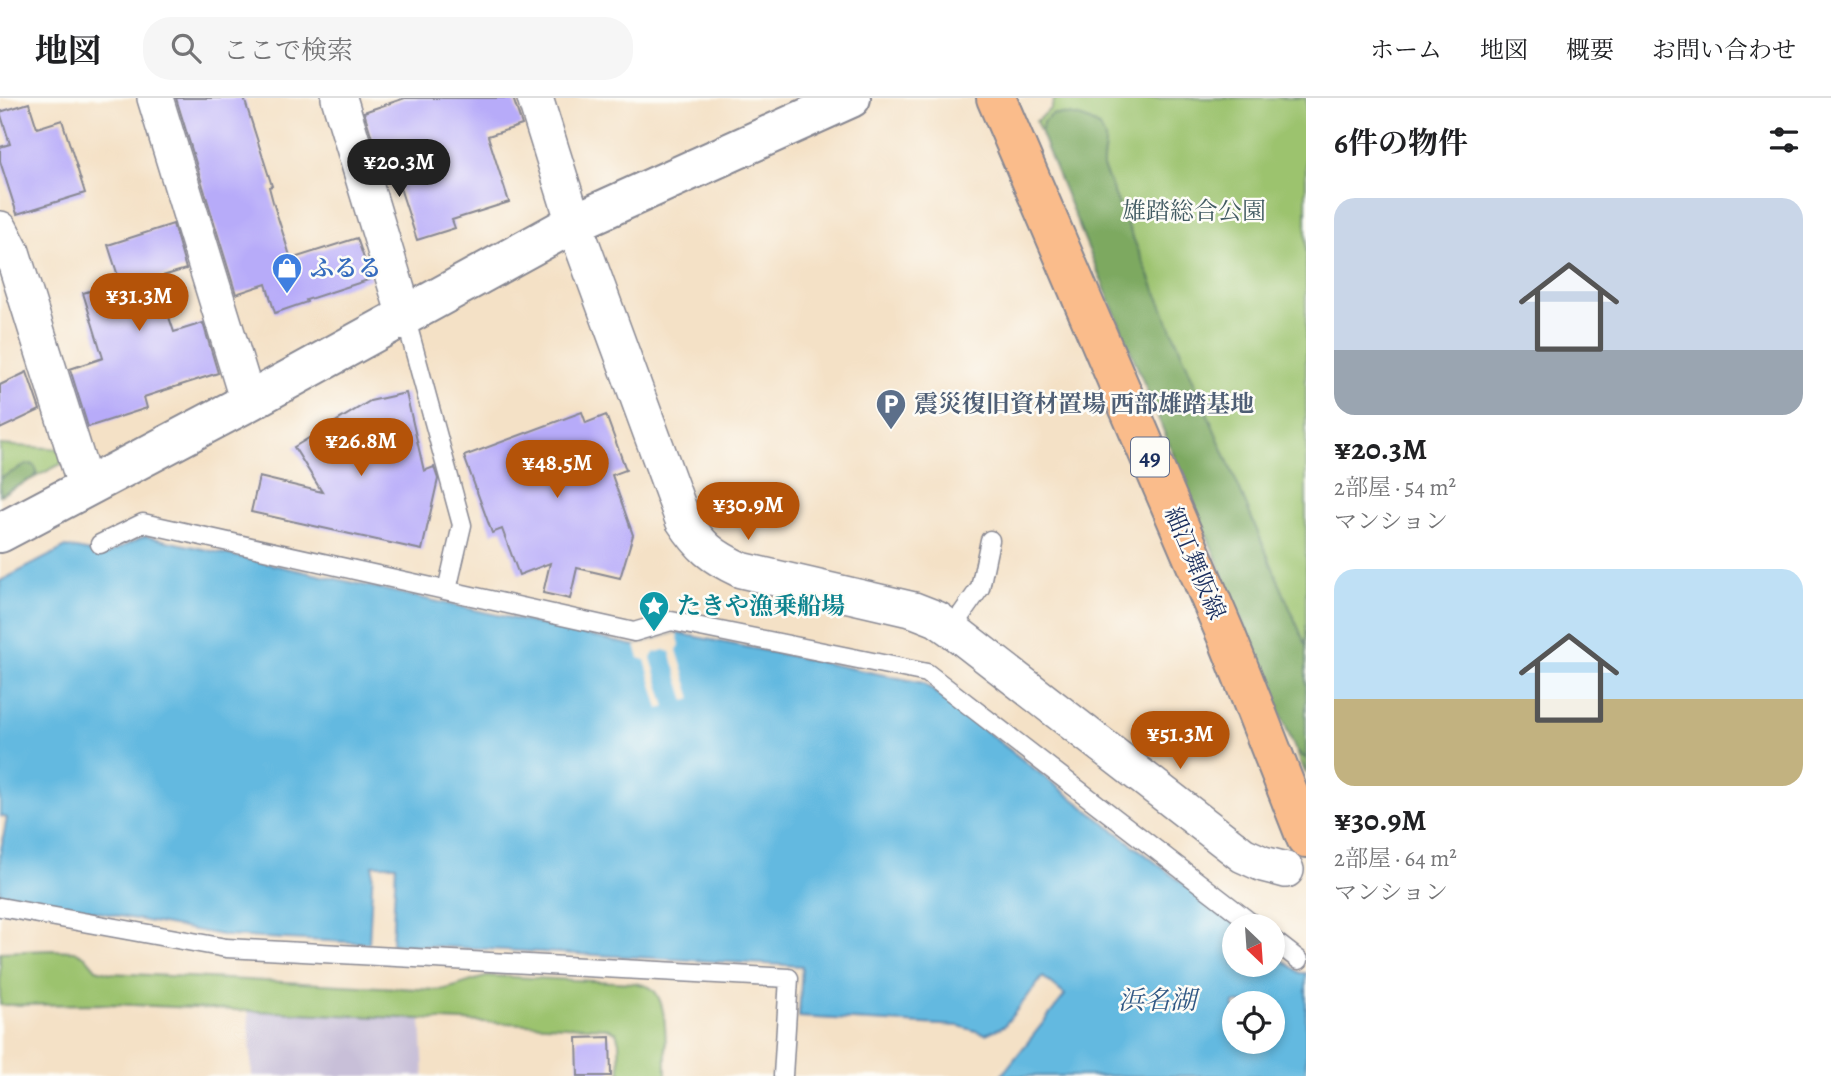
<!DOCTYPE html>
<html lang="ja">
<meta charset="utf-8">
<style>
:root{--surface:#fff;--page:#f6f6f6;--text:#202124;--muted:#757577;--line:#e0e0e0;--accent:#b45309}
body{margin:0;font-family:Alegreya,"Noto Serif JP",serif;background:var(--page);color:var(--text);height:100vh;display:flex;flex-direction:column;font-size:26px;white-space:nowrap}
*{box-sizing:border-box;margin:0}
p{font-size:23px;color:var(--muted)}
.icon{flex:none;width:38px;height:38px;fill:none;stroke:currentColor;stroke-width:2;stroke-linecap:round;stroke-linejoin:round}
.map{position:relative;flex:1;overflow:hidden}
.panel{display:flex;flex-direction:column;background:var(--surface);width:525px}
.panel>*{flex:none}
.needle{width:46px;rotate:155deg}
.tools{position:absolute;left:1222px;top:816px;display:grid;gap:14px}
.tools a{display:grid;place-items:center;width:63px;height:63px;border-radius:50%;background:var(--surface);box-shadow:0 4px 10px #0003;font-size:35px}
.price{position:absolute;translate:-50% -60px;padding:0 16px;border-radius:24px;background:var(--accent);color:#fff;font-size:23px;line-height:46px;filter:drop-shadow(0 2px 4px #0008)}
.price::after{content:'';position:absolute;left:50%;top:42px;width:21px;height:16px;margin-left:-10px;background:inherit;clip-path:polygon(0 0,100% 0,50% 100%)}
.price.selected{background:#222;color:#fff}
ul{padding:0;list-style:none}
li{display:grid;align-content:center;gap:14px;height:371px;padding:0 28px}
li span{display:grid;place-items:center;height:217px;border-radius:21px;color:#555}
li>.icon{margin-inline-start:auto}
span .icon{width:126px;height:126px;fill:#fffc;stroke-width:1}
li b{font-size:30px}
h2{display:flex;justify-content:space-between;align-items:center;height:84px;padding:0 28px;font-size:30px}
header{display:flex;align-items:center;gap:42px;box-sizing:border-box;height:98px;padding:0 35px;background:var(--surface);border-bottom:2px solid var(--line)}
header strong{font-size:33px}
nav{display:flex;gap:38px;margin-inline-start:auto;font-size:24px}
.search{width:490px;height:63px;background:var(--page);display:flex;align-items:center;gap:18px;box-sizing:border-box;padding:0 24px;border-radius:28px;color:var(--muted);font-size:26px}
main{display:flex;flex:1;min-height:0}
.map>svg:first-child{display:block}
.industrial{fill:#c8bfd8}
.green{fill:#9cc36e;stroke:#5c7966;stroke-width:2}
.forest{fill:#7da961;stroke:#4c6c60;stroke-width:2}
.water{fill:#64b9e0;stroke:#40749f;stroke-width:2;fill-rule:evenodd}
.pier{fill:#f4e1c6}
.building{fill:#b7abf9}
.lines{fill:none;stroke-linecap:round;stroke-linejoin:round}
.service-casing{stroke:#888892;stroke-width:21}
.minor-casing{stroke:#888892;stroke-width:38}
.tertiary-casing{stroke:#888892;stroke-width:42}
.primary-casing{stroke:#888892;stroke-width:42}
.service{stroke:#fff;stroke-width:18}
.minor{stroke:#fff;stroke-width:35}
.tertiary{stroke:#fff;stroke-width:38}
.primary{stroke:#fabc8b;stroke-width:38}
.labels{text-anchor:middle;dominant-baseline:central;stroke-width:5;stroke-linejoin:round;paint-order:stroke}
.shield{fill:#fdfcf7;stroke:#5f6c8c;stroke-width:2}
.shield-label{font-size:23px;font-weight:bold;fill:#1b2f5e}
.park-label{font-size:24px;fill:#425b63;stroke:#fdfcf7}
.shop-label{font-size:24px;font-weight:bold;fill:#366cbe;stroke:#fdfcf7;text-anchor:start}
.service-label{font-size:24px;font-weight:bold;fill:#4e5e75;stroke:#fdfcf7;text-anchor:start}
.street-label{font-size:24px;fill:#1b2f5e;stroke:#fdfcf7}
.culture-label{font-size:24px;font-weight:bold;fill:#0d838f;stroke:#fdfcf7;text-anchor:start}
.water-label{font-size:26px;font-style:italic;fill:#315885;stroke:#fdfcf7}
</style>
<header>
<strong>地図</strong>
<div class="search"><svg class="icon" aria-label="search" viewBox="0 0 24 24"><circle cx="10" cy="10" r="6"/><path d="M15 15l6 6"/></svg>ここで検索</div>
<nav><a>ホーム</a><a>地図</a><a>概要</a><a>お問い合わせ</a></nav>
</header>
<main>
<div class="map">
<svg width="1306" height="978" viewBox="0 0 1306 978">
<rect width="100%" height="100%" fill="#fdfcf7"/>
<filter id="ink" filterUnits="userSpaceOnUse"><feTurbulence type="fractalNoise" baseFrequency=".0143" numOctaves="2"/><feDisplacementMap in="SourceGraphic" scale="14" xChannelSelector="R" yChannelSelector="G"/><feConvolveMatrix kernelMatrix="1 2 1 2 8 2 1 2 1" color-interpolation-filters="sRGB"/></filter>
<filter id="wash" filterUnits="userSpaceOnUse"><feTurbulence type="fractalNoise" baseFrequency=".00686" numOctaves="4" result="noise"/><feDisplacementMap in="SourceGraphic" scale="28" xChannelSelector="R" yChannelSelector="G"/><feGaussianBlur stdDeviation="1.57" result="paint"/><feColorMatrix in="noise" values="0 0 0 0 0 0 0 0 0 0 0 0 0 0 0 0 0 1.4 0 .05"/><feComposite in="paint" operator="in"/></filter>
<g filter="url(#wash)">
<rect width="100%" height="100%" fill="#f4e1c6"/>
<path class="industrial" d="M248 912 421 921 424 978H252Z"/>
<path class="green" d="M1055 0H1306V676L1036 23 1051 11Z
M0 347 63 351 67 363 0 397Z
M52 852 75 853 87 860 96 871 111 875 437 892C456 891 473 880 492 878L635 885C639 886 647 887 651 890 670 903 665 956 666 978H620L619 944 616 934 607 930 112 906 0 907V854Z"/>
<path class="forest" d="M1053 16C1071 16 1101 20 1105 41 1106 48 1102 60 1103 69L1306 548V661L1295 651 1041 36 1043 24Z
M32 366 36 370 37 376 33 380 0 397V380L26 367Z"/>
<path class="water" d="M145 438 635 548 677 535 923 585 1238 828H1234V866H1272V854L1300 875H1306V978H1001L1065 897 1043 879 1004 928 986 936 959 928 799 919 802 868 392 846 396 767H373L369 845 227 838 0 796V756L7 720 0 718V483L66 449 105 457ZM1234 905H1272V943H1234Z"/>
<path class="pier" d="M677 535 680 547 677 552 692 601 685 603 670 554 664 552 654 555 651 560 666 609 659 611 645 562 639 560 635 548Z"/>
<g id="blocks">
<path class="building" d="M176 0H244L272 88 269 89 273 104 291 161 357 140 371 181 306 202 307 204 275 215 266 186 236 196Z
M405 0H513L522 27 488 38 509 104 452 122 455 130 417 142 393 68 382 72 364 14Z
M29 5 37 30 62 22 85 95 17 116 0 63V49L10 46 0 14Z
M173 126 186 171 156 180 174 234 203 225 218 275 144 299 147 310 88 329 70 271 103 260 83 195 120 184 108 147Z
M27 274 40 312 0 331V287Z
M406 295 424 373 434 369 438 381 422 452 251 414 259 379 322 394 294 349 370 303Z
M582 314 586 325 606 317 626 372 612 377 633 437 620 480 577 470 570 501 543 495 550 465 519 477 502 431 492 435 464 358Z
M610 939 611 978H578L577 940Z"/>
</g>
</g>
<g filter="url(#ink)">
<use href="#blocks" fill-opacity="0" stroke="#888892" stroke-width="2"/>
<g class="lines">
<g class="service-casing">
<path id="service" d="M405 218 462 427 447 492
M100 446 143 425 634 534 671 523 927 575 1255 828
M951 531 980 490 990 442
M0 809 226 850 789 880 783 978
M1272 841 1299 862"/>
</g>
<g class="minor-casing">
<path id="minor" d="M155 0 248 304
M339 0 405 218
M535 0 574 125 683 422C701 449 711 458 741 472L914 512 937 521 958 536 1243 757 1263 766 1286 772
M0 131 12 154 86 390"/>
</g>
<g class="tertiary-casing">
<path id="tertiary" d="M0 435 248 304 574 125 851 0"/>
</g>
<g class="primary-casing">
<path id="primary" d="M996 0 1226 537 1306 740"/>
</g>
<use href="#service" class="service"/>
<use href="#minor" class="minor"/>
<use href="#tertiary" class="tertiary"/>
<use href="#primary" class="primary"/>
</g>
</g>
<defs>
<g id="shop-pin" transform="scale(1.575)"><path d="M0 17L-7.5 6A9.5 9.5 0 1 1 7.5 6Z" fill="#3f7fe0" stroke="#fdfcf7"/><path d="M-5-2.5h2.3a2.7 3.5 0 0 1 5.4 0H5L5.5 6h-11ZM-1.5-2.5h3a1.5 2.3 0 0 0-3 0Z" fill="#fff"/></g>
<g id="parking-pin" transform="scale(1.575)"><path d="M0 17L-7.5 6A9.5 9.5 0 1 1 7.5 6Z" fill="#5c6f8a" stroke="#fdfcf7"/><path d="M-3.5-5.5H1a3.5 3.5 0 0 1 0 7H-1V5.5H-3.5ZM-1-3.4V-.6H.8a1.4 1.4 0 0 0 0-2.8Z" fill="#fff"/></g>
<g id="sight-pin" transform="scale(1.575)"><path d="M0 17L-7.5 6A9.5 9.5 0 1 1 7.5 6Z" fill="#0f9aa8" stroke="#fdfcf7"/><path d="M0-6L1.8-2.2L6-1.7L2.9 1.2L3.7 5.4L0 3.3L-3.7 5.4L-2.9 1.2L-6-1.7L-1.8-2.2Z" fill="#fff"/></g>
</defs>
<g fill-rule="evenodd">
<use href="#shop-pin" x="287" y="170"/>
<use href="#parking-pin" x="891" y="306"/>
<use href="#sight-pin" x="654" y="508"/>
</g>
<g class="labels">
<rect class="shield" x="1131" y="339.5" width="38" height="39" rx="5"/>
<g class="shield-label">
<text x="1150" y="359">49</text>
</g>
<g class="park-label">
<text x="1194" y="113">雄踏総合公園</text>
</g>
<g class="shop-label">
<text x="310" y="170">ふるる</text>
</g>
<g class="service-label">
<text x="914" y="306">震災復旧資材置場 西部雄踏基地</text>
</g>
<g class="street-label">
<text transform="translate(1195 465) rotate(67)">細江舞阪線</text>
</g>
<g class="culture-label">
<text x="677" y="508">たきや漁乗船場</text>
</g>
<g class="water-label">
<text x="1157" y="902">浜名湖</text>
</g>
</g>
</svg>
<div class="tools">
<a><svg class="needle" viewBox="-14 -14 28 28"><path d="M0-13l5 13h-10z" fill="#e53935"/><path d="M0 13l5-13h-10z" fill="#757577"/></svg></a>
<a><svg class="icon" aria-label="locate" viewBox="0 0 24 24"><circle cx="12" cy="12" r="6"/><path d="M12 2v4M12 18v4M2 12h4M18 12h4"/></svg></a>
</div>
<b class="price selected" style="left:399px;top:101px">¥20.3M</b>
<b class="price" style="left:139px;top:235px">¥31.3M</b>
<b class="price" style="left:361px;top:380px">¥26.8M</b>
<b class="price" style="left:557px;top:402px">¥48.5M</b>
<b class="price" style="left:748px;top:444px">¥30.9M</b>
<b class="price" style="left:1180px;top:673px">¥51.3M</b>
</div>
<section class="panel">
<h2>6件の物件<svg class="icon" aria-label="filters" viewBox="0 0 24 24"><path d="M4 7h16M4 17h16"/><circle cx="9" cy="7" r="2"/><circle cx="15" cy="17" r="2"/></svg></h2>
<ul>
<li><span style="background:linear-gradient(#c9d6e8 70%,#9aa5b1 0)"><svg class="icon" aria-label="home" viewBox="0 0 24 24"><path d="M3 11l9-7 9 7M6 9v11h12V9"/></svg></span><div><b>¥20.3M</b><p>2部屋 · 54 m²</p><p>マンション</p></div></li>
<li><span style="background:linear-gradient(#bfe0f5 60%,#c2b280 0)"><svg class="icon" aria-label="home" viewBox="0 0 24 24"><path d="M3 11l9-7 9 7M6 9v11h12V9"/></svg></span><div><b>¥30.9M</b><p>2部屋 · 64 m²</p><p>マンション</p></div></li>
</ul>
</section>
</main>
